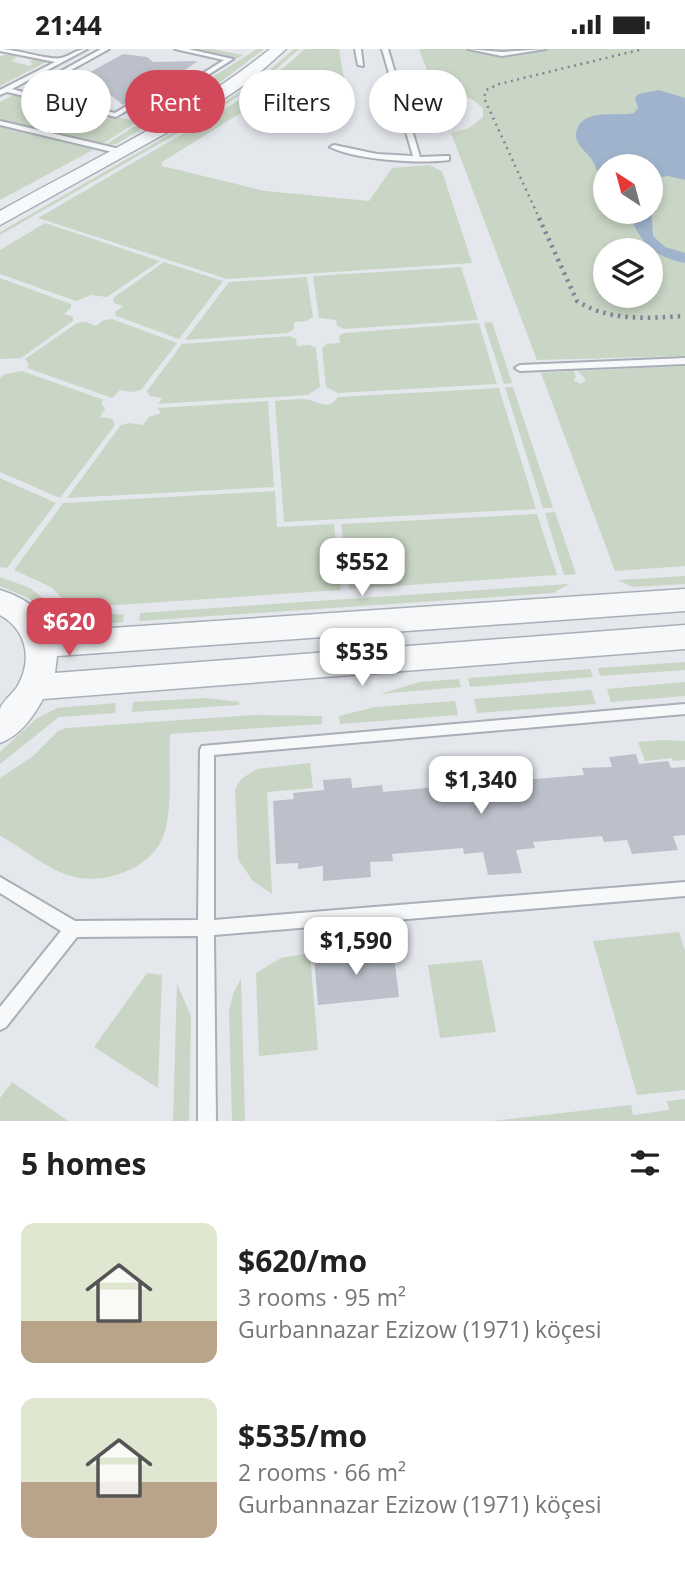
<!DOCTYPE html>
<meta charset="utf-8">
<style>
:root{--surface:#fff;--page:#f2f2f2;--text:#222;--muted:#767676;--accent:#d1495b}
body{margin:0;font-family:"Open Sans",sans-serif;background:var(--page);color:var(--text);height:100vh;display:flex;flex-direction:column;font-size:26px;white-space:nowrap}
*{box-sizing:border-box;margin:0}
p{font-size:23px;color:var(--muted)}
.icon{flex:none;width:38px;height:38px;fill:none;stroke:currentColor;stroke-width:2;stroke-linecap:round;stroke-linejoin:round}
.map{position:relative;height:1072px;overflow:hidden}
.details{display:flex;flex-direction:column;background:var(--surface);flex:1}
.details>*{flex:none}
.banner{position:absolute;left:21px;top:21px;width:644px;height:63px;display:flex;gap:14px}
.needle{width:46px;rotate:324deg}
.fabs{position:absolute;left:593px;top:105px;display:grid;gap:14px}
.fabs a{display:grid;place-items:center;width:70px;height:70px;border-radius:50%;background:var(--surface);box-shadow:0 4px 10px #0003;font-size:35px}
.price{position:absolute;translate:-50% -60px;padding:0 16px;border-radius:14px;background:#fff;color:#222;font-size:23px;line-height:46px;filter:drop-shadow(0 2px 4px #0008)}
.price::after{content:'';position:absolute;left:50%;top:42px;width:21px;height:16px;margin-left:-10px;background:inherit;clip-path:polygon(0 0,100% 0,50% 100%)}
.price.on{background:var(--accent);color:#fff}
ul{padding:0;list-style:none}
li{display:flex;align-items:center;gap:21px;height:175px;padding:0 21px}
li span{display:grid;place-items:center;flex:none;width:196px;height:140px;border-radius:14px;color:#555}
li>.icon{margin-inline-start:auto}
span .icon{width:84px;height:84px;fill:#fffc;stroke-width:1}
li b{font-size:30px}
h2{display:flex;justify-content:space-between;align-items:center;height:84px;padding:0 21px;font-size:30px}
.tag{padding:0 24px;border-radius:32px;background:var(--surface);box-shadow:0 4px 10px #0003;font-size:24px;line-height:63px}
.tag.on{background:var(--accent);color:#fff}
.status{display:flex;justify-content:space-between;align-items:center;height:49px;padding:0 35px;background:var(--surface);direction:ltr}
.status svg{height:19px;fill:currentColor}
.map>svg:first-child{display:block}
.green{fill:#c9d6c5;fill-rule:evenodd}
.water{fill:#9fb4cc}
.building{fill:#bbc0ca}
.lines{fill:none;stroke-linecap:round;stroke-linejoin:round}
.service-casing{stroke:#a9aeb7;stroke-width:4}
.tertiary-casing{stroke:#a9aeb7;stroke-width:3}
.service{fill:#f7f8fa;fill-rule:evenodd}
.tertiary{fill:#f7f8fa;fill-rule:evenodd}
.rail-far1{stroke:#7d8696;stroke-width:2.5;stroke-dasharray:2 4.5;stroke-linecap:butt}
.rail{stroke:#7d8696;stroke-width:4.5;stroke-dasharray:2.5 5;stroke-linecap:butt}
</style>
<div class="status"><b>21:44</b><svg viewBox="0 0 49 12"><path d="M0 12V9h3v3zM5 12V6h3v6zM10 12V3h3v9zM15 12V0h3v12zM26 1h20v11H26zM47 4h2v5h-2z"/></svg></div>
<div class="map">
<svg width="685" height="1072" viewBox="0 0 685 1072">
<rect width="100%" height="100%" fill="#e4e7ec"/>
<path class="green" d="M184 0H213L243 6 102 95 0 71V53L13 46 55 54 37 51 23 61 37 64 51 56 64 59 51 66 54 68 69 59 58 55 91 62 78 60 63 69 66 70 79 62 92 65 80 73 95 77 110 68 94 63 135 72 150 62 135 59 150 49 166 53 233 10Z
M257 0H264L214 38 116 95 105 96Z
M294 0H299L268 27 218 61 0 186V183L214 60 264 26Z
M305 0H339L348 53 334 72 258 56 270 48 268 47 162 113V117L265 142 369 152 392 119 429 116 442 122 472 214 227 230 38 169 222 62 273 28Z
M419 0H685V307L537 311 451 84 469 79 483 68V60C471 45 452 43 434 40ZM606 117H651V163H606ZM606 201H651V247H606Z
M11 5 17 8 11 12 30 17 33 14 29 13 34 10 46 13 0 37V7Z
M0 77 80 95 93 101 0 151Z
M45 174 160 212 107 248 91 246 76 252 0 225V201Z
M164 213 223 232 179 290 116 267 115 263 123 257 114 254 113 249Z
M461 218 478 271 344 280 337 277 336 271 319 269 313 227Z
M307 228 313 268 306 272 294 273V280L288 284 185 291 229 233Z
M0 229 71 255V259L64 265 73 268V272L21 309 0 310Z
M112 270 177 294 141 341 132 343 120 341 112 349 27 319 29 315 25 310 77 274 86 273 96 277 104 271Z
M492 273 512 334 504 335 484 274Z
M479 274 497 335 338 344 326 338 322 299 327 295 340 294 339 287 344 284Z
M290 287 296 290 297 297 309 296 316 299 320 338 308 346 158 355 162 349 150 347 147 342 182 295Z
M685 317V517L615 522 541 324 574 322 576 328 573 331 581 335 586 331 578 322Z
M22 322 104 351 101 353 105 360 100 368 112 370 115 376 60 449 0 423V329L5 325Z
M505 338H513L553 459H543Z
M499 339 536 460 284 473 275 352C284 351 294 350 303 350 316 350 328 364 338 348Z
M268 352 274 438 67 449 121 376 130 374 143 376 149 368 161 364 158 359Z
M0 429 56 454 7 519 0 518Z
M275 442 277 478 334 475 341 541 72 559 51 538 14 521 63 454Z
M555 463 576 525 564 526 545 464Z
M537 465 557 526 349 540 341 475Z
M685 527V535L632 538 618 531Z
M0 528 30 539 66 567 124 565 123 573 76 577 60 574 50 569 30 550 0 537Z
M569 535 553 544 139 572 140 564Z
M685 613V621L600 627 598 619Z
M590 620 593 628 470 638 468 629Z
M459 630 461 638 380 645 420 633Z
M685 633V647L611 653 607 640Z
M591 641 596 655 477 664 474 650Z
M205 649 239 653V656L132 663 133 653Z
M455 652 458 666 340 675 339 667 375 658Z
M116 654 115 664 59 668 0 715V703L36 670 57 659Z
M254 666 322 667V675L170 685C168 716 173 752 165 782 156 819 104 837 71 827 45 820 24 799 0 787V729L33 707 58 682 66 679Z
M663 691 685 692V711L673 712 672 709 645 712 638 693Z
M310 714 313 739 267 743 272 845 252 831 238 810 235 740 241 730 257 720Z
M679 883 685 901V1041L637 1046 593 892Z
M310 904 318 1001 259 1007 256 924 281 909Z
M482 911 496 983 440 989 428 916Z
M147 924 162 926 158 1039 94 998Z
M241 929 245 1072H232L229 962 233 945Z
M177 935 191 967 189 1072H173Z
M12 1033 68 1072H0V1049Z
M685 1050V1072H492L631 1056 633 1066 669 1061 667 1052Z"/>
<path class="water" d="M659 41 685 49V131L668 127 651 129V117H606L605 132C595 124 597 115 588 106 580 97 572 90 578 78 588 59 617 68 634 64L638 59 635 49 638 45Z
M651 155 653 187 665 198 685 204V214C655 209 638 192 629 163H651Z"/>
<path class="building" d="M123 5 147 8 153 13 198 12 158 39 147 42 123 56 85 26Z
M636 705 639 715 668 712 671 719 685 718V786L673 787 678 801 632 805 627 791 604 793 602 787 533 793 535 799 516 801 522 824 488 826 483 803 464 805 463 799 392 805 393 812 370 813 371 828 323 832V817L298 820V814L276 815 273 752 294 750 293 744 324 741 323 731 351 729 352 739 382 736 383 743 446 737 443 721 519 715 523 731 584 726 582 719 612 718 609 708Z
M393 899 399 948 318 956 314 907Z"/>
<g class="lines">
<g class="service-casing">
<path id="service" d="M0 0C16 0 51 12 61 9 71 7 76 0 87 0L12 40 38 47 67 30 56 27V25L101 0H109L64 25 76 29 45 48 115 64 148 44 167 47 224 11 175 0H188L233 10 170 50 151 47 116 68 7 43 0 46V41L55 13 0 2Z
M355 0H361L363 17 358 16Z
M382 0H388L420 108 446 107H449V111C419 115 357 111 330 98L334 96 377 105 413 107Z
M468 0 502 3 546 0 502 7Z
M0 72 124 101 125 103 121 105 0 76Z
M685 309V315L520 322 515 319 520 316Z
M685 655V665L214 706V871L685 833V847L214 886 216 1072H198V887L77 888 6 978 0 981V958L61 882 0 844V828L75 872 198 871 200 701 202 697Z"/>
</g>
<g class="tertiary-casing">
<path id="tertiary" d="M270 0H286L250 32 204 63 0 176V162C91 111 189 66 270 0Z
M685 540V562L57 607 55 624 685 576V600L43 650C33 668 20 687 0 694 0 684 0 669 0 660 2 653 12 645 17 638 33 611 27 581 0 566V541C23 548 43 561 52 583Z"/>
</g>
<use href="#service" class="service"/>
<use href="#tertiary" class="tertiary"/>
<path class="rail-far1" d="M540 171 484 49 486 41 499 35 643 0"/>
<path class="rail" d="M539 169 577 252C611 273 647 269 685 267"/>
</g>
</svg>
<div class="fabs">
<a><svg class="needle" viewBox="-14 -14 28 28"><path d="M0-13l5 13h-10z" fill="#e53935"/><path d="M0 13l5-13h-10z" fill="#767676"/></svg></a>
<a><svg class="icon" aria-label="layers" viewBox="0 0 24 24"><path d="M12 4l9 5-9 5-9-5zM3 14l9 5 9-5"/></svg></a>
</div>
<b class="price" style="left:362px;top:549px">$552</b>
<b class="price on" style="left:69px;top:609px">$620</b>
<b class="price" style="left:362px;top:639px">$535</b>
<b class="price" style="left:481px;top:767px">$1,340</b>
<b class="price" style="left:356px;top:928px">$1,590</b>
<div class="banner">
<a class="tag">Buy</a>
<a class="tag on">Rent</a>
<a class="tag">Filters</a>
<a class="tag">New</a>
</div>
</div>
<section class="details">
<h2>5 homes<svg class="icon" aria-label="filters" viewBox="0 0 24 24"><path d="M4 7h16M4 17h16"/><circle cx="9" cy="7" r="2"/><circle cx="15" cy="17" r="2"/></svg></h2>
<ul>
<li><span style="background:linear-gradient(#dfe7d0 70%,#b9a48a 0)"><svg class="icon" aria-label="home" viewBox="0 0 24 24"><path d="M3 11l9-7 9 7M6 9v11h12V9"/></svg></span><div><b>$620/mo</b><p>3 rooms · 95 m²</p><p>Gurbannazar Ezizow (1971) köçesi</p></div></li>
<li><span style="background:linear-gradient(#dfe7d0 60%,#b9a48a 0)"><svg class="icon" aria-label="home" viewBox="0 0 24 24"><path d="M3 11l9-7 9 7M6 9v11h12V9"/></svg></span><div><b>$535/mo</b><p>2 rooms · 66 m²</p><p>Gurbannazar Ezizow (1971) köçesi</p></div></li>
</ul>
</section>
